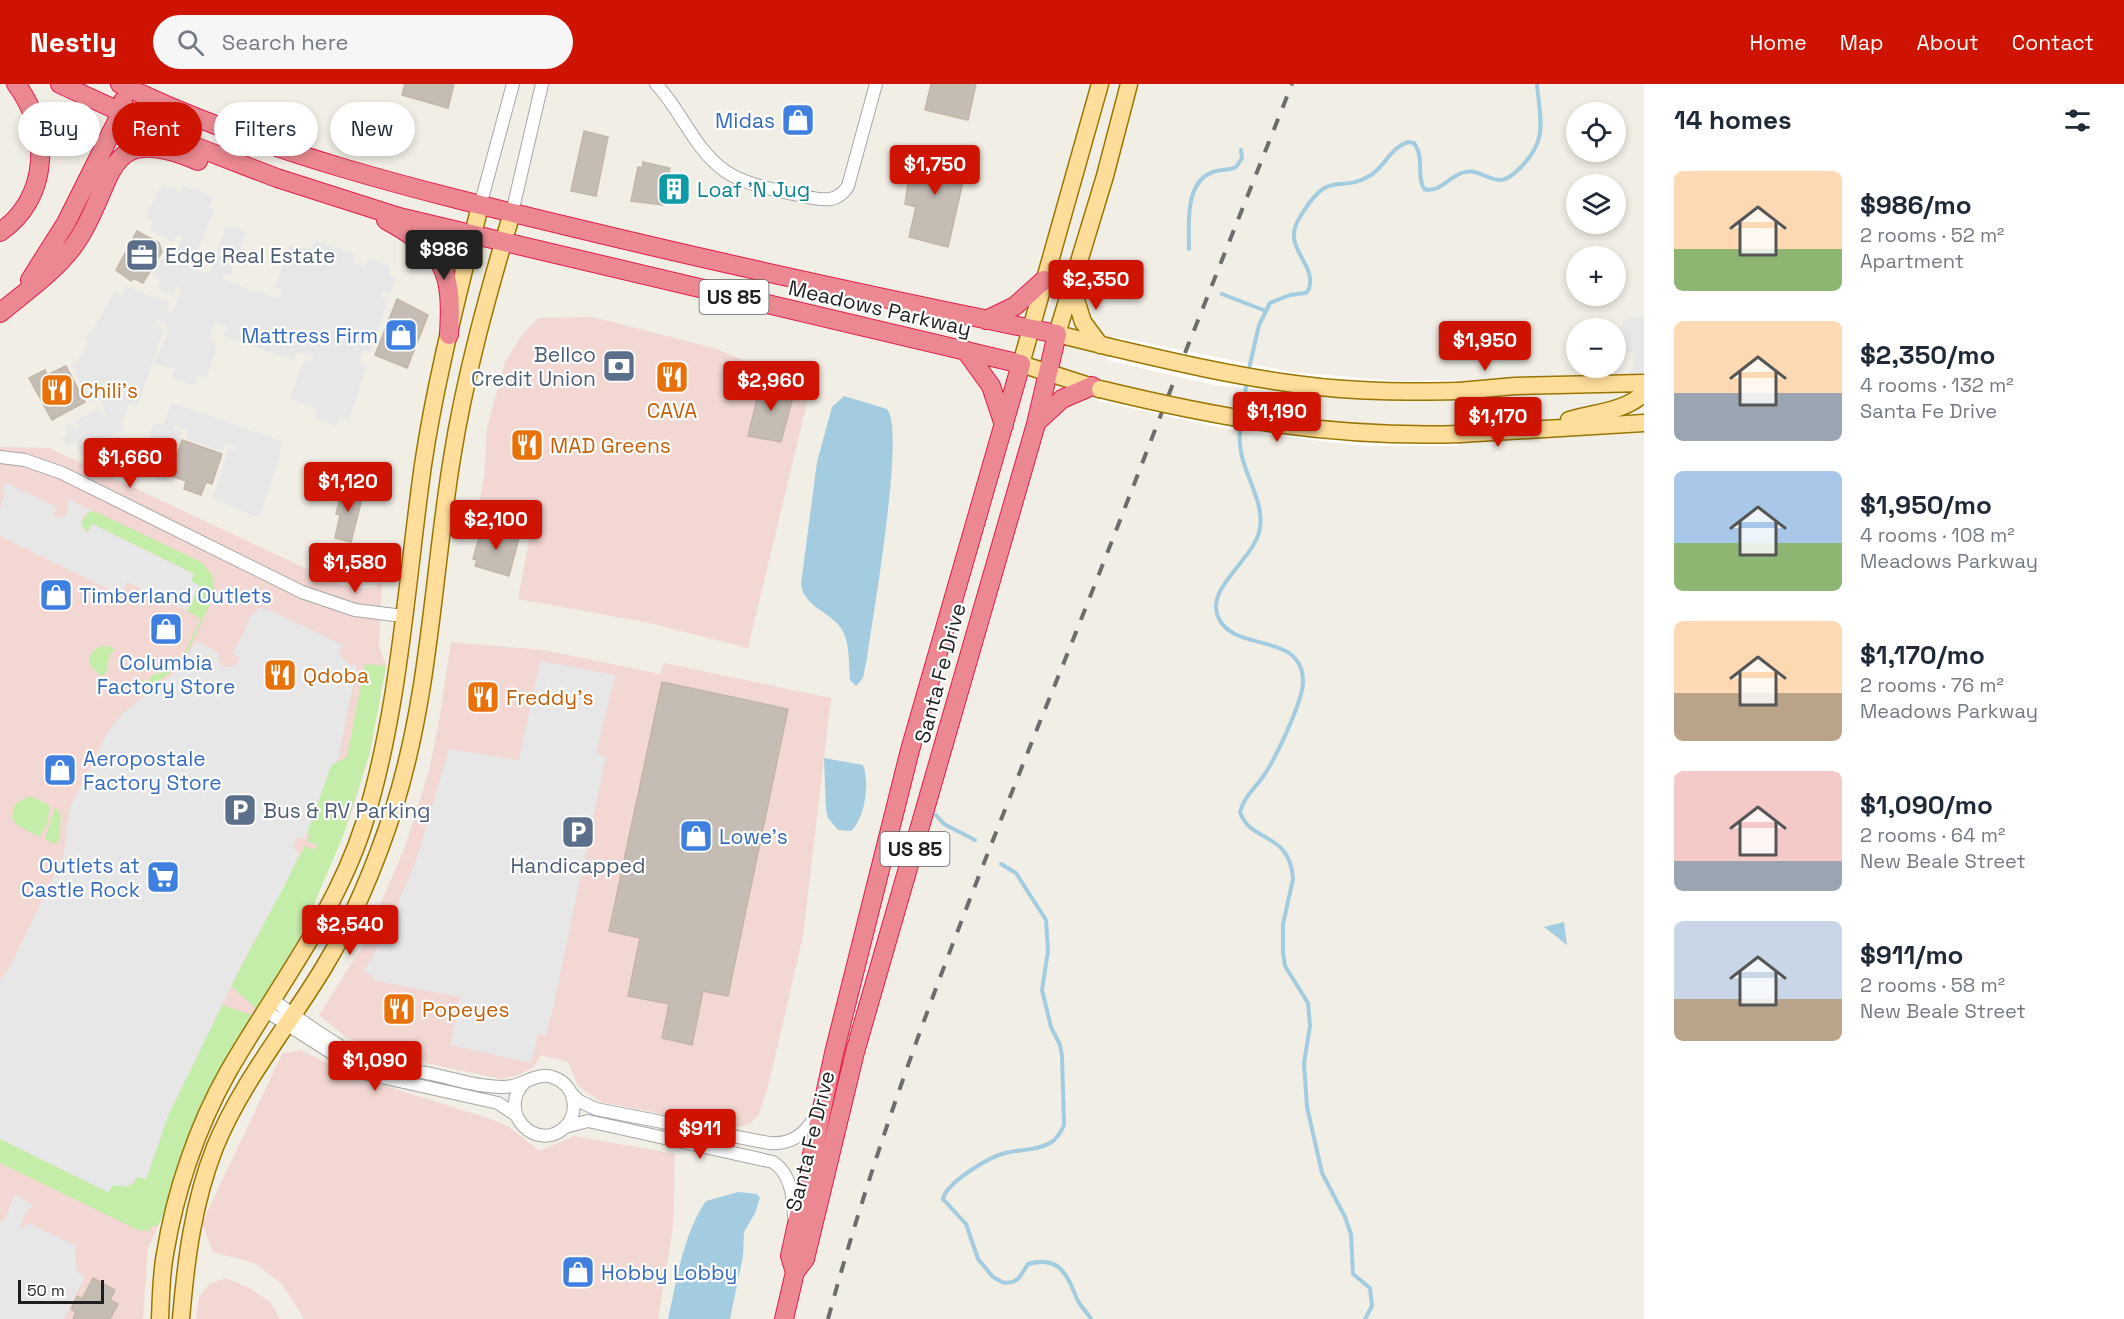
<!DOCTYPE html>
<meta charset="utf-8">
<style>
:root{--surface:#fff;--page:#f6f6f7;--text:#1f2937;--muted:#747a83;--accent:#ce1400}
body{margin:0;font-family:"Space Grotesk",sans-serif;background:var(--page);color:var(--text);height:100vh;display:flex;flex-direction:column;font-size:22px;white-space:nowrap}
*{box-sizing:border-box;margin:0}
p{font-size:20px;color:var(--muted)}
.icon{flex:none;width:33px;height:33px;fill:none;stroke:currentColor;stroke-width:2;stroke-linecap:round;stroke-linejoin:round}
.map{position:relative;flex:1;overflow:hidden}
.side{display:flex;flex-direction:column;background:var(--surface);width:480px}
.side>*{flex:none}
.hud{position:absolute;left:18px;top:18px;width:570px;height:54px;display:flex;gap:12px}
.buttons{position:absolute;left:1566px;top:18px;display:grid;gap:12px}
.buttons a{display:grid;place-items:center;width:60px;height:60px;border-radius:50%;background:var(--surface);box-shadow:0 3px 9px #0003;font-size:30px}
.scale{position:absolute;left:18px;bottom:15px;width:86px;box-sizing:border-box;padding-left:6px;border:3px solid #1f1f1f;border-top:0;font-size:16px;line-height:21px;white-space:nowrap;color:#1f1f1f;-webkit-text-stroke:4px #fff;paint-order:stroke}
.price{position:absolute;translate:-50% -51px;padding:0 14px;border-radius:6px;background:var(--accent);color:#fff;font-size:20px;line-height:39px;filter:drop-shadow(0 2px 3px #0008)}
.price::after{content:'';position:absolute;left:50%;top:36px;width:18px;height:14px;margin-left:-9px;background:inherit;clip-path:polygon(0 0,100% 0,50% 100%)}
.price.on{background:#222;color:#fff}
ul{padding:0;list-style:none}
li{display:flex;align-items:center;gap:18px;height:150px;padding:0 30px}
li span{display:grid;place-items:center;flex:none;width:168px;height:120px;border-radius:9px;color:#555}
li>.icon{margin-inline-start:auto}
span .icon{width:72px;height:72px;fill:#fffc;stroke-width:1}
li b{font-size:26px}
h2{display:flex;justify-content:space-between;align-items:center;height:72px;padding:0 30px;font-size:26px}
.tag{padding:0 21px;border-radius:27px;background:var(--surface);box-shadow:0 3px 9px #0003;font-size:21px;line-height:54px}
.tag.on{background:var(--accent);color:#fff}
header{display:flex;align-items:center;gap:36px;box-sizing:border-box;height:84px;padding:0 30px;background:var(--accent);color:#fff}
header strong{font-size:28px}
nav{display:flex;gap:33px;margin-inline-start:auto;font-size:21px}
.search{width:420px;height:54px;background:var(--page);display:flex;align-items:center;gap:15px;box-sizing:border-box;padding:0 21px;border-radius:33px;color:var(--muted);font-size:22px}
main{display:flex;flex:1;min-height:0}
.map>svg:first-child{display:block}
.commercial{fill:#f2d7d3}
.grass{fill:#c3eda8}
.parking{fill:#e7e7e7}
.water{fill:#a3cce0}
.pier{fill:#fff}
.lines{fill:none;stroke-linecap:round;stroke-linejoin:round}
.stream{stroke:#a3cce0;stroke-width:4}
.building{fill:#c5bdb4;stroke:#c3b6a6;stroke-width:1.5}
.minor-casing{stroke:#a6a6a6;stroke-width:14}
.major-casing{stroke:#9a7600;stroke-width:19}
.highway-casing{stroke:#e41b4d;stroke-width:20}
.minor{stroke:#fff;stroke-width:12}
.major{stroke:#ffde9b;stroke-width:16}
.highway{stroke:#eb8891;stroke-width:18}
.rail{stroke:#6d6d6d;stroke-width:4;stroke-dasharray:12 12;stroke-linecap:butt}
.major-bridge-casing{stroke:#9a7600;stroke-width:19;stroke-linecap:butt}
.major-bridge{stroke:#ffde9b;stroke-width:16}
.labels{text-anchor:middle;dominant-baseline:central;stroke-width:4.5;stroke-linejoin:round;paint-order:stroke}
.shield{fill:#fff;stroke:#626262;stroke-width:1.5}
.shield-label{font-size:20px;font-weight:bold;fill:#1f1f1f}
.shop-label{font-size:21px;fill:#366cbe;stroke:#fff;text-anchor:start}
.culture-label{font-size:21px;fill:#0d838f;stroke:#fff;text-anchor:start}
.service-label{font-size:21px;fill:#4e5e75;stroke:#fff;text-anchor:start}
.street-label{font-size:21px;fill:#1f1f1f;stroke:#fff}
.food-label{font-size:21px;fill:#c56008;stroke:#fff;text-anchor:start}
</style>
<header>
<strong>Nestly</strong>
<div class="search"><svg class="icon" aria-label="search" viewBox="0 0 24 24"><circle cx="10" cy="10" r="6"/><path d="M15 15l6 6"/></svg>Search here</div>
<nav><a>Home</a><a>Map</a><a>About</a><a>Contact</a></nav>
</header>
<main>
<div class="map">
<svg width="1644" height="1235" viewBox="0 0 1644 1235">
<rect width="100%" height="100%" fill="#f0eee5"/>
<path class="commercial" d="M593 233 717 265 776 291 811 302 748 564 650 539 518 515 530 451 475 437 484 394 487 344 505 278 523 249 539 234Z
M0 363 49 364 341 501 363 505 375 503 382 498 379 563 386 582 370 668 353 725 302 848 218 988 180 1073 161 1136 148 1164 143 1235H0Z
M451 558 543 566 660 590 664 579 831 614 803 852 769 999 759 1030 751 1039 741 1043 714 1040 601 1018 578 1002 568 978 541 971 534 983 516 992 501 995 388 971 346 953 319 931 361 865 405 763 429 686 438 643Z
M300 966 353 992 491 1035 509 1043 540 1067 574 1052 675 1070 673 1143 658 1235H304L282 1200 254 1179 213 1168 202 1139 282 970Z
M226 1194 249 1204 270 1218 280 1235H196L199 1213 209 1200Z"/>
<path class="grass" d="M89 427 96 428 201 478 212 491 215 509 183 577 176 585 147 604 138 596 147 598 154 590 165 588 168 584 179 580 201 535 187 527 199 502 191 497 194 490 93 440 86 448 81 439Z
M103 562 111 563 115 567 110 570 106 589 102 592 91 583 89 573 96 564Z
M365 580 386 582 370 668 343 752 302 848 258 926 231 902 305 762 315 766 318 761 307 757 310 751 307 750 331 681 347 673Z
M30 712 49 721 48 738 39 753 17 741 12 733 15 720Z
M55 723 61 731 59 757 54 760 45 755Z
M222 921 254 932C224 976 200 1022 180 1072 173 1091 169 1127 157 1142L150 1143V1147L138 1146 0 1079V1055L108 1108 113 1101 133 1100 137 1093 146 1095 168 1032Z"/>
<path class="parking" d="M162 101 180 108 183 101 213 113 209 123 214 126 193 178 185 175 184 179 201 188 210 189 226 142 246 148 231 191 223 190 224 196 275 214 280 213 283 207 275 203 289 162 312 165 315 156 355 171 353 178 365 183 368 174 390 182 388 190 396 194 390 210 382 208 379 213 388 215 371 268 364 266 359 279 367 282 349 335 340 333 336 342 315 334 317 325 290 314 304 276 311 278 314 272 297 268 294 276 223 252 227 243 215 238 209 256 217 261 206 295 198 292 194 301 171 294 175 285 154 280 168 247 167 240 156 236 155 240 164 245 137 323 129 319 124 334 121 336 125 344 80 368 76 358 67 362 62 353 68 350 64 342 71 339 75 346 79 344 75 337 99 325 103 332 106 331 100 315 90 319 71 280 78 276 88 260 84 253 92 248 114 208 122 211 125 202 170 219 167 226 169 228H172L182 204 177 202 173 212 157 204 161 197 153 191 168 164 176 167 182 154 177 151 173 159 149 145 153 138 145 133Z
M1644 232V290L1625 291 1634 283 1633 268H1623L1622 236Z
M172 319 282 357 278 378 259 434 212 414 229 364 237 366 238 363 225 359 222 367 186 355 188 346 174 342 173 345 182 348 166 398 137 386 154 339 163 341Z
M6 399 57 423 53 431 55 433H63L68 428V415L93 427 86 429 82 435 81 441 86 448 89 447 92 440 194 490 191 497 199 502 187 527 127 498 120 511 0 452V425L5 410 1 407Z
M259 524 269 526 343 561 339 570 348 580 357 582 338 676 331 682 305 755 297 753 293 764 300 768 287 797 244 876 168 1032 146 1095 137 1093 128 1103 113 1101 108 1108 0 1055V896L10 883 64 771 67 739 71 721 107 649 124 628 180 585 196 557 218 568 219 577 223 583 235 582 240 574 233 570 251 532Z
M540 577 615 591 596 669 606 672 559 896 547 951 538 950 531 979 450 961 460 913 372 896 373 892 364 888 390 839 417 774 449 665 519 676Z
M15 1110 34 1122 27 1126 20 1142 22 1146 28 1139 77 1162 75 1168 77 1188 85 1192 64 1235H0V1138L4 1137Z"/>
<path class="water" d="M844 312 887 325C906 345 872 537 867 574L863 594 856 602 850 596C849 581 850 557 841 544 828 526 804 523 801 500L817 378 832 323Z
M824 674 863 681C870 699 865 734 851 747L838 746 828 734 826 726Z
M1564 838 1567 861 1544 843Z
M738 1108 757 1110 760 1114 755 1129 744 1148 743 1172 730 1235H668C677 1196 683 1150 706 1117Z"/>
<path class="pier" d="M1112 252 1291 288 1400 297 1458 296 1459 315 1324 311 1214 301 1107 276Z
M1102 299 1242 329 1349 342 1459 343 1460 362H1365L1240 348 1098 317Z"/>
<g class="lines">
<path class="stream" d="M1189 165C1189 142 1184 98 1213 88 1220 85 1228 87 1236 83L1242 74 1241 66
M1222 210 1266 227
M1248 289 1259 241 1270 219 1290 211 1306 209 1309 205C1315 185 1296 172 1294 154 1293 144 1298 136 1303 128 1332 83 1340 111 1371 91 1386 81 1390 64 1408 58L1414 59C1425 74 1416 92 1424 105 1440 110 1451 90 1465 88 1478 85 1488 96 1500 96 1507 96 1515 89 1519 85 1549 56 1540 37 1537 0
M1242 329 1247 296
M1240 348C1236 383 1265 412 1260 444 1255 476 1203 504 1219 535 1236 569 1303 547 1303 598 1303 617 1274 678 1262 694 1254 705 1244 713 1240 728 1250 759 1290 747 1293 795L1283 840V868L1285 882 1308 919 1310 942 1304 979 1307 1023 1322 1089 1345 1133 1351 1150 1353 1190 1370 1204 1372 1222 1365 1235
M936 731 944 740 975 756
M1001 780 1016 789 1046 836 1048 867 1042 906 1051 943 1060 961 1062 972 1064 1041C1061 1048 1057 1055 1050 1059 1037 1067 1019 1065 1005 1069 989 1073 946 1099 943 1115L966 1140 978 1175 993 1193 1004 1199 1013 1198 1019 1194 1028 1180C1060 1171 1067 1191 1077 1215 1080 1222 1087 1228 1091 1235"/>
</g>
<path class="building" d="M405 0H454L448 24 402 11Z
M931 0H976L968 36 925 26Z
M584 47 608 53 596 112 571 107Z
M921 65 968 76 948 163 909 153 916 123 905 120 909 93 912 87 916 88Z
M643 78 670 84 669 91 684 94 679 117 664 114 663 121 631 117 638 83 642 84Z
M137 147 159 159 162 168 143 199 133 194 131 197 116 186Z
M397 215 428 231 407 284 375 271Z
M66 282 85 318 52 336 29 294 45 286 47 291Z
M761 299 795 305 781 358 748 352Z
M182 356 222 370 212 400 206 398 201 411 184 405 186 397 174 393 177 387 172 385Z
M343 402 364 407 351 458 335 454 340 431 336 430Z
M482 443 519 454 509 492 475 482 477 476 473 475Z
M662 598 788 625 728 912 703 907 692 961 662 954 669 920 628 912 640 854 609 847Z
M93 1194 115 1206 110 1216 118 1220 110 1235H73L76 1228 71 1225 77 1212 82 1215Z"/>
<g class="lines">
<g class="minor-casing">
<path id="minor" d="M656 0C681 26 694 65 725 87 747 102 777 106 803 112 821 116 837 120 848 102L876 0
M480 122 513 0
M512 129 542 0
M0 373 25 376 62 389 302 508 355 526 403 532
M273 916C298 934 338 964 365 975 388 984 413 986 436 991 454 995 472 1001 489 1002 497 1003 505 1004 512 1002 527 999 539 987 555 994 575 1002 580 1028 565 1043 537 1070 495 1028 525 998
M266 927 363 989 498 1019 516 1031
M571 1009 579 1017 596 1025 769 1059C791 1061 807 1049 816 1030
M565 1043 588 1037 773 1078C791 1090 793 1112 794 1132"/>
</g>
<g class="major-casing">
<path id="major" d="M1072 203 1083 238 1100 261
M1110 263 1057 250 1105 92 1129 0
M1099 305 1021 280 1100 0
M1459 307 1515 302 1644 299
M1569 336C1594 328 1625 328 1644 309
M1460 350 1644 339
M160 1235C161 1214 161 1191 165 1170 175 1108 197 1043 228 988 275 906 335 831 364 740 400 623 406 501 423 381 436 293 459 207 480 122
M181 1235C186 1176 193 1119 215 1063 242 997 288 943 324 883 355 832 377 777 395 721 430 608 433 490 452 374 465 292 488 209 512 129"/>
</g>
<g class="highway-casing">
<path id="highway" d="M60 0 199 64 277 94 399 133 1021 280 910 666 834 969 790 1172 795 1188
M120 0C263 69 417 106 571 143 732 182 894 217 1057 250L1036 340 855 968 805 1175 795 1188 784 1235
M386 136C444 169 453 184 449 251
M0 148C50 114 51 46 16 0
M30 196 66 139 121 29 123 17
M0 229C25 208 56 187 75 160 117 101 99 35 198 77
M986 236 1015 222 1044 196
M965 266 991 302 1004 341
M1037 338 1062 315 1092 302"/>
</g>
<use href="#minor" class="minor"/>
<use href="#major" class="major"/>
<use href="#highway" class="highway"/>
<path class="rail" d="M1185 269 1292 0
M828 1235C883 1031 961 836 1039 640 1086 525 1131 408 1176 292"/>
<g class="major-bridge-casing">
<path id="major-bridge" d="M1110 263C1174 278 1238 293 1303 301 1355 308 1407 308 1459 307
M1100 305C1223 335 1333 354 1460 350"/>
</g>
<use href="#major-bridge" class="major-bridge"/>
</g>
<defs>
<g id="shop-square" transform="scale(1.725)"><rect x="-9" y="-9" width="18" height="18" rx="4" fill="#3f7fe0" stroke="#fff"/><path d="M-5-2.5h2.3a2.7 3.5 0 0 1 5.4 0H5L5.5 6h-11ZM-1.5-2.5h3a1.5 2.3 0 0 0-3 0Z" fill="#fff"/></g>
<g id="building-square" transform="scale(1.725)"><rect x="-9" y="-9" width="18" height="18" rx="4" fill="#0f9aa8" stroke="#fff"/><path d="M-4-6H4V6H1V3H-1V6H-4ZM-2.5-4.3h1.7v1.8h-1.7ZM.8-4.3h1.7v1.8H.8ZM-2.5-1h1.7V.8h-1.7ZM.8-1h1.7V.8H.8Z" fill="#fff"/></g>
<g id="office-square" transform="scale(1.725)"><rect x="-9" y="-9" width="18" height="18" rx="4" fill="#5c6f8a" stroke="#fff"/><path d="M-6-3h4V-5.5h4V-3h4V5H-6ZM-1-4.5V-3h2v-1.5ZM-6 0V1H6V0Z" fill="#fff"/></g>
<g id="bank-square" transform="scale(1.725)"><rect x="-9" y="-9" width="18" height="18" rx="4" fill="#5c6f8a" stroke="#fff"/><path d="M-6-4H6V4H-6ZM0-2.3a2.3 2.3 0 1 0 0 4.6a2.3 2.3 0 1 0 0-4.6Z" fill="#fff"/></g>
<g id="restaurant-square" transform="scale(1.725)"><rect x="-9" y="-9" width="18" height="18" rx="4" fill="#e8710a" stroke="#fff"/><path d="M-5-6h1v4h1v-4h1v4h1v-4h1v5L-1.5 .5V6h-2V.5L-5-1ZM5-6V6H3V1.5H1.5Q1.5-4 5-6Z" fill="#fff"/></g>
<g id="parking-square" transform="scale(1.725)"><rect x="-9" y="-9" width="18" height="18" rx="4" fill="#5c6f8a" stroke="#fff"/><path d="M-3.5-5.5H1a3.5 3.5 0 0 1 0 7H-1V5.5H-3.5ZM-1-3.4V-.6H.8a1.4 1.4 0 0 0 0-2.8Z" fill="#fff"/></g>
<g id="supermarket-square" transform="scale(1.725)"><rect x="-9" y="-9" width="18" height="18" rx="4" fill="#3f7fe0" stroke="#fff"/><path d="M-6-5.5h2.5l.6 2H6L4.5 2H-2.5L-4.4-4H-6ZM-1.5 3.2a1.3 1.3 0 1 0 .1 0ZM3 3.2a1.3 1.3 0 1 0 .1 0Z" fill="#fff"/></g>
</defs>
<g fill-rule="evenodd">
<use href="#shop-square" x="798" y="36"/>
<use href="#building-square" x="674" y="105"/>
<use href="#office-square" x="142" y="171"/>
<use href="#shop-square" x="401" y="251"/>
<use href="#bank-square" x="619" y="282"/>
<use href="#restaurant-square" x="672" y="293"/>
<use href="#restaurant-square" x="57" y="306"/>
<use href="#restaurant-square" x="527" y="361"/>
<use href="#shop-square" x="56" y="511"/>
<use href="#shop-square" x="166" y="545"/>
<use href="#restaurant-square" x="280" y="591"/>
<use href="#restaurant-square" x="483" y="613"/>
<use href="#shop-square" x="60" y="686"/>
<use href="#parking-square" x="240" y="726"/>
<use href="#parking-square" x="578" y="748"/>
<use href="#shop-square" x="696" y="752"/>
<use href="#supermarket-square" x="163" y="793"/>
<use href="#restaurant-square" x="399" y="925"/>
<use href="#shop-square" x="578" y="1188"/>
</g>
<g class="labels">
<g class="shield">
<rect x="699.5" y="196" width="69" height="34" rx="4.5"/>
<rect x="880.5" y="748" width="69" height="34" rx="4.5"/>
</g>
<g class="shield-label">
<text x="734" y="213">US 85</text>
<text x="915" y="765">US 85</text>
</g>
<g class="shop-label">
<text x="775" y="36" text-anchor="end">Midas</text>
<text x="378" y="251" text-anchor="end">Mattress Firm</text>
<text x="79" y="511">Timberland Outlets</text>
<text x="166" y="578" text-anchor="middle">Columbia<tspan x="166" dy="24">Factory Store</tspan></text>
<text x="83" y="674">Aeropostale<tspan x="83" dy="24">Factory Store</tspan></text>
<text x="719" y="752">Lowe's</text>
<text x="140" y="781" text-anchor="end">Outlets at<tspan x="140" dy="24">Castle Rock</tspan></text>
<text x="601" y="1188">Hobby Lobby</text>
</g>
<g class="culture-label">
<text x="697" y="105">Loaf 'N Jug</text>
</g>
<g class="service-label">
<text x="165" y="171">Edge Real Estate</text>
<text x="596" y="270" text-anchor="end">Bellco<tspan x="596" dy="24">Credit Union</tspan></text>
<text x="263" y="726">Bus &amp; RV Parking</text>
<text x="578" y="781" text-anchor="middle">Handicapped</text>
</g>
<g class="street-label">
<text transform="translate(880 224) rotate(13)">Meadows Parkway</text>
<text transform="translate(940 589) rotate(-75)">Santa Fe Drive</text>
<text transform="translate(810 1057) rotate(-76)">Santa Fe Drive</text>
</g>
<g class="food-label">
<text x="80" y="306">Chili's</text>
<text x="672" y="326" text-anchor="middle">CAVA</text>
<text x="550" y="361">MAD Greens</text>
<text x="303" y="591">Qdoba</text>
<text x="506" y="613">Freddy's</text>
<text x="422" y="925">Popeyes</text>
</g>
</g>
</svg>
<div class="buttons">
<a><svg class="icon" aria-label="locate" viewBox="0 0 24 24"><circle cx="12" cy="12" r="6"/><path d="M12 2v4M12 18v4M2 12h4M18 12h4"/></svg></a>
<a><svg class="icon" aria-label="layers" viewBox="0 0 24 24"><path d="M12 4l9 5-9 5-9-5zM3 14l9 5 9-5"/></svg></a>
<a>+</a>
<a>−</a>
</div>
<div class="scale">50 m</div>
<b class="price" style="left:935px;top:112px">$1,750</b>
<b class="price on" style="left:444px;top:197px">$986</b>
<b class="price" style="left:1096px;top:227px">$2,350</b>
<b class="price" style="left:1485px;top:288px">$1,950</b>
<b class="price" style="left:771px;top:328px">$2,960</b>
<b class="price" style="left:1277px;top:359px">$1,190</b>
<b class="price" style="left:1498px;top:364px">$1,170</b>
<b class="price" style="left:130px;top:405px">$1,660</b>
<b class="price" style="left:348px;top:429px">$1,120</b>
<b class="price" style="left:496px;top:467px">$2,100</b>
<b class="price" style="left:355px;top:510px">$1,580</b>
<b class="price" style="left:350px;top:872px">$2,540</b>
<b class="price" style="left:375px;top:1008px">$1,090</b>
<b class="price" style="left:700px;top:1076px">$911</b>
<div class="hud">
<a class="tag">Buy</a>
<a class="tag on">Rent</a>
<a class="tag">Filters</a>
<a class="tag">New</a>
</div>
</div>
<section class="side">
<h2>14 homes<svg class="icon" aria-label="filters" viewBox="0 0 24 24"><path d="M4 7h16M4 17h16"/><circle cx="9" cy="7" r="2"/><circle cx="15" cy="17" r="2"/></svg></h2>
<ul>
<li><span style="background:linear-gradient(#ffd9b3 65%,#8fb573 0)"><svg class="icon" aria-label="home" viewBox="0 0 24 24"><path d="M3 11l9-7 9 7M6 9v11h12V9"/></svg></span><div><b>$986/mo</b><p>2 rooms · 52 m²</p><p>Apartment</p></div></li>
<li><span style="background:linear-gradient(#ffd9b3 60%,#9aa5b1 0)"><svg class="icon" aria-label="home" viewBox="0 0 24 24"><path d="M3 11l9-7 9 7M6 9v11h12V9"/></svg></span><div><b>$2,350/mo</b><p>4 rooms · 132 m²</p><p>Santa Fe Drive</p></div></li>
<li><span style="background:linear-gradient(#a9c7e8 60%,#8fb573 0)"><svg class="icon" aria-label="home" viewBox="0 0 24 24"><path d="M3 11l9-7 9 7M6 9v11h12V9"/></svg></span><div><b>$1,950/mo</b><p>4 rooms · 108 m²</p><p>Meadows Parkway</p></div></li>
<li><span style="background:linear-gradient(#ffd9b3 60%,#b9a48a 0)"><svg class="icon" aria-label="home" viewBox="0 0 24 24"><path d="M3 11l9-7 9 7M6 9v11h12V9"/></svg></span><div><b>$1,170/mo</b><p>2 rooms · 76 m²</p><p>Meadows Parkway</p></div></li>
<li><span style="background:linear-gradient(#f6c9c9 75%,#9aa5b1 0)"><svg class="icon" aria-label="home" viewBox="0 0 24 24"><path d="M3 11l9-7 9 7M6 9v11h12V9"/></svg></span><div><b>$1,090/mo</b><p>2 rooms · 64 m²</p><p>New Beale Street</p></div></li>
<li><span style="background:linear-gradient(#c9d6e8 65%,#b9a48a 0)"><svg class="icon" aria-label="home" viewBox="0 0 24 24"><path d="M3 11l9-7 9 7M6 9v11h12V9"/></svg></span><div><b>$911/mo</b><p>2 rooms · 58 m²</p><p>New Beale Street</p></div></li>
</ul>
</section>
</main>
